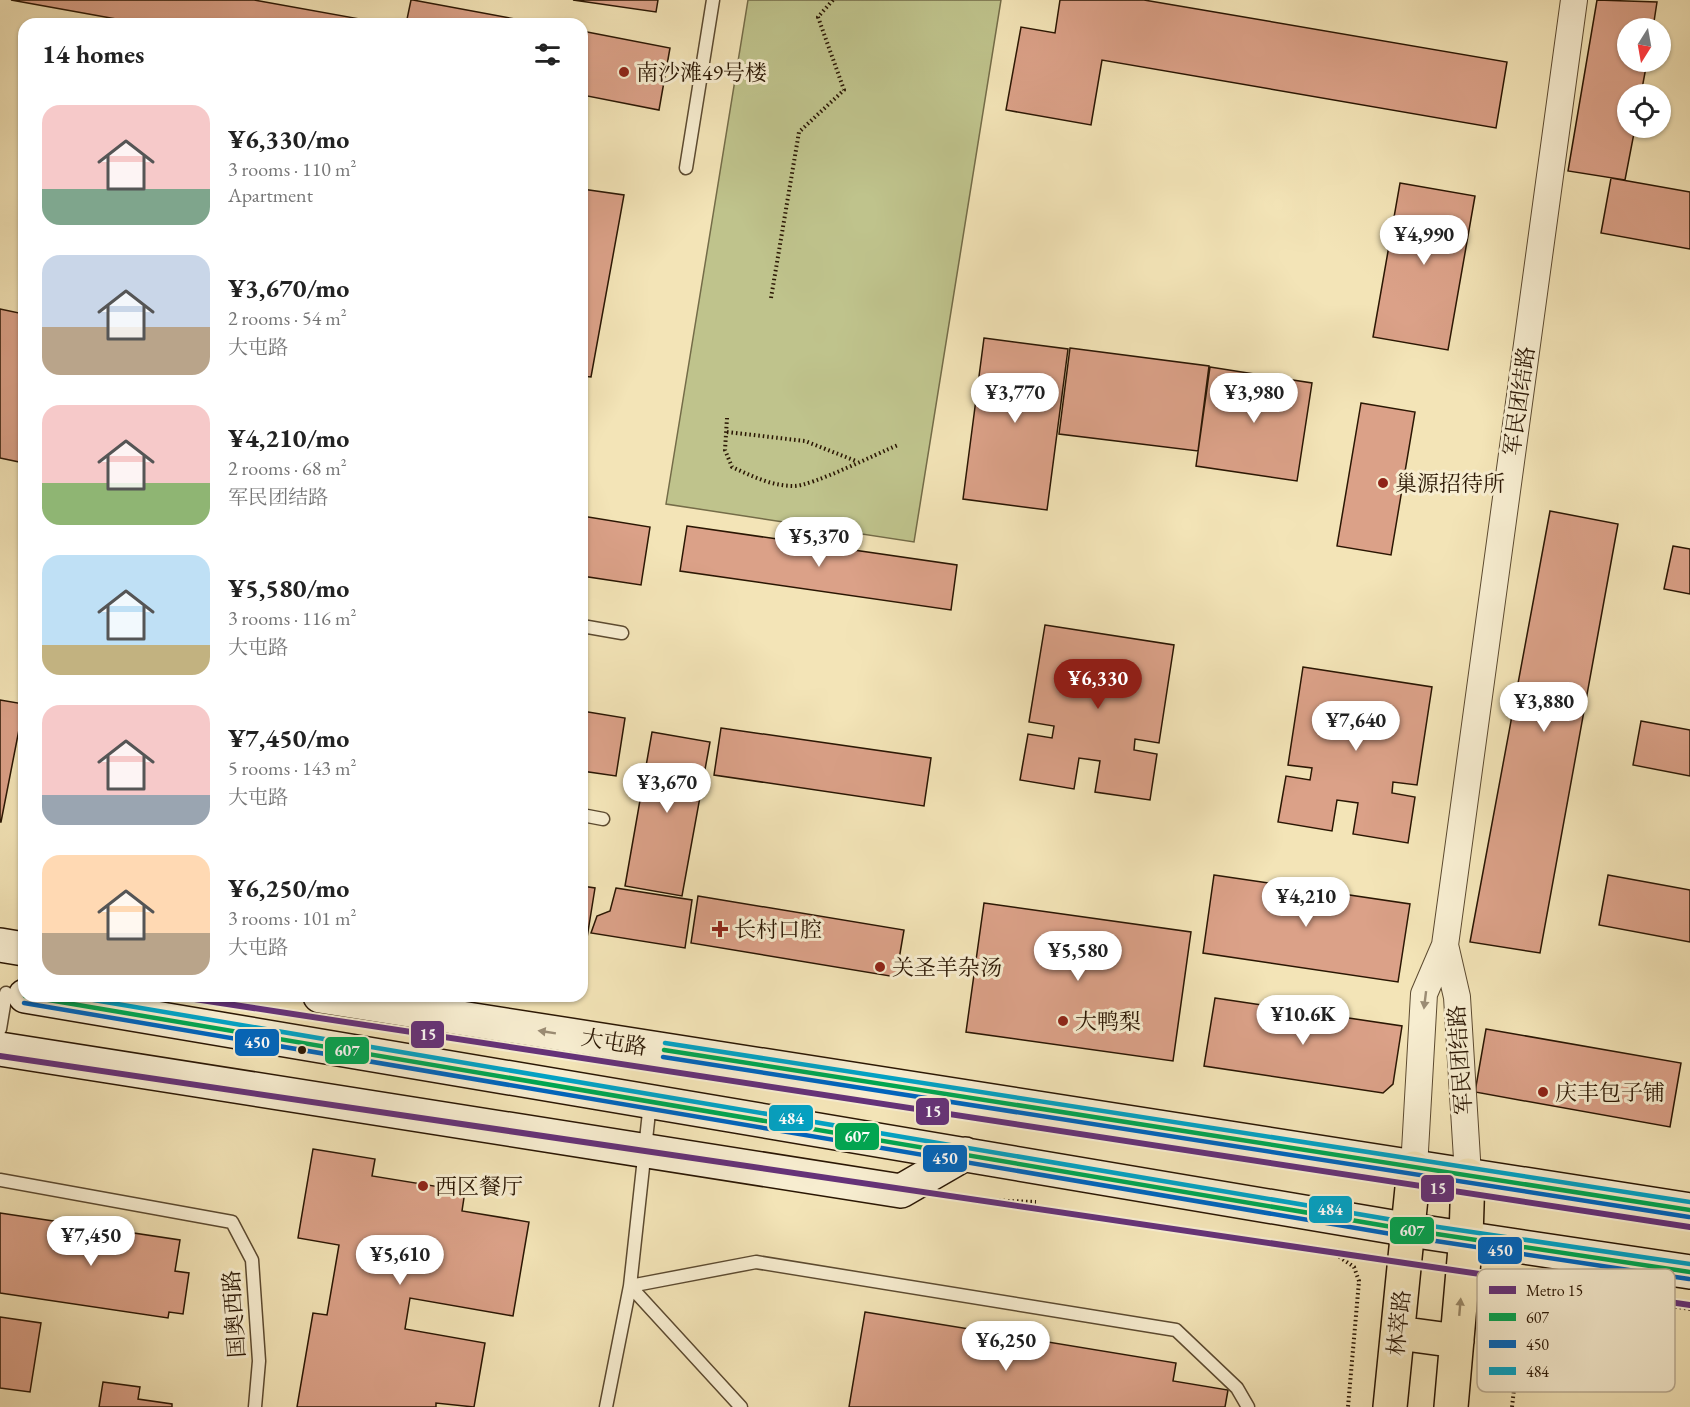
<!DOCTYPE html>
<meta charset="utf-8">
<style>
:root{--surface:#fff;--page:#f2f2f2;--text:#222;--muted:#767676;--accent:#8f2418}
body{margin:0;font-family:"EB Garamond","Noto Serif SC",serif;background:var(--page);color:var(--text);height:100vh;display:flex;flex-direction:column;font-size:22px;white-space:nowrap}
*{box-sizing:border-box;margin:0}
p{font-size:20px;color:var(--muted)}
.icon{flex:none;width:33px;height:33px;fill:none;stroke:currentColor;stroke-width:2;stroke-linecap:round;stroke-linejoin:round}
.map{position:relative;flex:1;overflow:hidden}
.sheet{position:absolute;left:18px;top:18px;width:570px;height:984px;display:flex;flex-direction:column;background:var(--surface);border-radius:18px;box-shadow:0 2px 4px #0004}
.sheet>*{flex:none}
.needle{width:39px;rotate:191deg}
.tools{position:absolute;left:1617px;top:18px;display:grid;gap:12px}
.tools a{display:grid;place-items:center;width:54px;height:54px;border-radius:50%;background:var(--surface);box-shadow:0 2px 4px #0004;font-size:30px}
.price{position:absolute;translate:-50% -51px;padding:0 14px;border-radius:21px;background:#fff;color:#222;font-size:20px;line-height:39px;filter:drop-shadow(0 2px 3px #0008)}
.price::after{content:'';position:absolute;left:50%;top:36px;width:18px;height:14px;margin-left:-9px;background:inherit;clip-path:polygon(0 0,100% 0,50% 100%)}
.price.current{background:var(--accent);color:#fff}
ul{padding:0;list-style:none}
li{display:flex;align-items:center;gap:18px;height:150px;padding:0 24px}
li span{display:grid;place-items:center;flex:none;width:168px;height:120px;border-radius:18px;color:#555}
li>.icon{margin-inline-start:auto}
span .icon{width:72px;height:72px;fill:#fffc;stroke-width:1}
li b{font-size:26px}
h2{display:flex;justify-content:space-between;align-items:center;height:72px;padding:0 24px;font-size:26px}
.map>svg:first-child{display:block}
.green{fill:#bfc38c;stroke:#746c48;stroke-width:1.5}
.building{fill:#dba188;stroke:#2a1603;stroke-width:1.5}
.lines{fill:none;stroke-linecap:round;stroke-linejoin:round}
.lane-casing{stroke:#5c4a30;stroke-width:15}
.street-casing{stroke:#5c4a30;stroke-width:28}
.secondary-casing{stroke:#2a1603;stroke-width:36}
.primary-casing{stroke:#2a1603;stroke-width:36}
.path{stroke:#2a1603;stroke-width:4;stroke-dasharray:1.5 3;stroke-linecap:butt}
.lane{stroke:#f7edd0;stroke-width:12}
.street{stroke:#f7edd0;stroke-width:26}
.secondary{stroke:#f7edd0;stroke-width:33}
.primary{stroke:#f3e4b7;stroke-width:33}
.bus-1-casing{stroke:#f7edd0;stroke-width:9}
.bus-2-casing{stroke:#f7edd0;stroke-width:9}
.bus-3-casing{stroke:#f7edd0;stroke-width:9}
.bus-1{stroke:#00a651;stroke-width:4.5}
.bus-2{stroke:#0065bd;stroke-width:4.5}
.bus-3{stroke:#02a2c4;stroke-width:4.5}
.metro-1-casing{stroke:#f7edd0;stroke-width:10}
.metro-1{stroke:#653279;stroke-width:6}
.oneway{fill:#9b8c74}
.oneway2{fill:#998766}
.poi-dot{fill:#8f2418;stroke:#f7edd0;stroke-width:2}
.bus-dot{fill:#2a1603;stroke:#f7edd0;stroke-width:2}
.labels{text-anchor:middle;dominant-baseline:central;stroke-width:6;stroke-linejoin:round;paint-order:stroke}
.poi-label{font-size:22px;fill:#2a1603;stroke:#f7edd0;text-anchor:start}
.street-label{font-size:22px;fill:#2a1603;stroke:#f7edd0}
.key{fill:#f7edd0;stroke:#baac92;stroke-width:1.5}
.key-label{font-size:16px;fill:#2a1603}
.line-badge{stroke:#f7edd0;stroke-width:2}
.badge-label{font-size:16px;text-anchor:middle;font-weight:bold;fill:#fff}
</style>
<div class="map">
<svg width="1690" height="1407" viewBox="0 0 1690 1407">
<rect width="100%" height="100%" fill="#f3e4b7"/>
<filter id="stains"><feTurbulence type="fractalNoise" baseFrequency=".00333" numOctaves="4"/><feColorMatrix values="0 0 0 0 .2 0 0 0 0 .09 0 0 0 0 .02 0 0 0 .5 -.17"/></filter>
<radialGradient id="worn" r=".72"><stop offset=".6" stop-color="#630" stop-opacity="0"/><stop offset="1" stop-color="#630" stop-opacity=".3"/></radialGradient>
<path class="green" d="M748 0H1001L914 542 666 504Z"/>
<path class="building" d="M11 0H254L360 19 359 24H144Z
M411 0H413L542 24H406Z
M573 0H658L656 12Z
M1060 0H1144L1507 62 1496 128 1102 60 1091 125 1006 110 1021 27 1055 33Z
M1597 0 1657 2 1653 28H1628V62H1647L1641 94H1628V128H1635L1625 180 1568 171Z
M582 31 670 48 659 110 582 95Z
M1611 178 1690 192V249L1601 233Z
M1400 183 1475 196 1448 350 1373 337Z
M582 189 624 195 591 377 582 376Z
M0 309 24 314V463L0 458Z
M984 338 1068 349 1047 510 963 499Z
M1070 348 1209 366 1198 451 1059 434Z
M1210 367 1312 383 1297 481 1196 466Z
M1361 403 1415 412 1391 555 1337 546Z
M1550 511 1618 524 1540 953 1470 942Z
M582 516 650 527 641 585 582 576Z
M687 526 957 565 951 610 680 571Z
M1673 546 1690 549V594L1664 589Z
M1045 625 1174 645 1159 743 1135 739 1134 750 1157 754 1150 800 1095 792 1100 761 1079 758 1074 789 1020 780 1028 734 1052 738 1054 726 1029 722Z
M1303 667 1432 687 1417 785 1393 782 1392 793 1415 797 1408 843 1353 834 1358 803 1337 800 1332 831 1278 822 1286 776 1310 780 1312 768 1288 765Z
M0 700 24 704 1 822H0Z
M582 711 625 718 616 776 582 771Z
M1641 721 1690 730V776L1633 765Z
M721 728 931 758 924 806 714 775Z
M652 732 710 742 682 896 625 886Z
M1214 875 1410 904 1398 982 1203 953Z
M1608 875 1690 890V942L1599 925Z
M582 886 595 888 586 944H582Z
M616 888 692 900 685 948 591 933 597 916 610 911Z
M698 896 904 930 896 977 691 943Z
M984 903 1191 932 1173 1061 966 1032Z
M1215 998 1402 1026 1393 1084 1383 1093 1204 1066Z
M1486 1029 1681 1063 1670 1127 1475 1092Z
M313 1149 375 1159 372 1176 465 1191 462 1211 529 1222 513 1316 410 1298 405 1329 485 1343 474 1407 436 1403V1407H297L313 1313 327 1315 339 1245 298 1238Z
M0 1213 180 1240 175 1271 189 1273 183 1314 169 1312 168 1318 0 1293Z
M865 1312 1176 1363 1173 1381 1228 1390 1225 1407H849Z
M0 1317 41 1323 30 1392 0 1388Z
M103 1382 140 1387 138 1399 172 1404V1407H99Z"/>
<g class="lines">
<g class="lane-casing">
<path id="lane" d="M686 168 713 0
M582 626 622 633
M582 815 603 819
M0 1029 6 993
M0 1180 232 1222 252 1260 259 1361 255 1407
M630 1286 756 1262 1176 1330 1237 1388 1248 1407
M630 1286 741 1407
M606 1407 630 1286 650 1103"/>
</g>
<g class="street-casing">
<path id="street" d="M1445 945 1457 997 1468 1175
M1414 1168 1424 994 1445 945 1574 0"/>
</g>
<g class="secondary-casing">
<path id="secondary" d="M0 945 24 949
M25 996 1410 1230 1690 1272
M320 996 1690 1210
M0 1049 901 1191 965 1154"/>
</g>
<g class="primary-casing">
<path id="primary" d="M1398 1333 1457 1341
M1390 1407 1414 1168
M1451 1407 1466 1237 1468 1175"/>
</g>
<path class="path" d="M771 298 799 132 844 90 818 17 833 0
M727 418 725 450 732 467C752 476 771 486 794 486 812 486 876 454 898 445
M727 432 805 441 856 461
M954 1199 1036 1202
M1328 1249 1354 1267 1359 1281 1348 1407
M1493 1278 1690 1309
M1512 1407 1521 1327 1542 1307 1568 1291"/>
<use href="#lane" class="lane"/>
<use href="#street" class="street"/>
<use href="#secondary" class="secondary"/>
<use href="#primary" class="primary"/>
<g class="bus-1-casing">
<path id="bus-1" d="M25 996 1410 1230 1690 1272
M664 1050 1690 1210"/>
</g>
<g class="bus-2-casing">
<path id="bus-2" d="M24 1003 1409 1237 1689 1279
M663 1057 1689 1217"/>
</g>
<g class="bus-3-casing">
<path id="bus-3" d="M70 996 1411 1223 1690 1264
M665 1043 1690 1202"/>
</g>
<use href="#bus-1" class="bus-1"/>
<use href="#bus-2" class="bus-2"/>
<use href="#bus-3" class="bus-3"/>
<g class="metro-1-casing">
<path id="metro-1" d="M175 996 1690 1227
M0 1056 1690 1305"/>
</g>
<use href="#metro-1" class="metro-1"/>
</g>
<defs><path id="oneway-solid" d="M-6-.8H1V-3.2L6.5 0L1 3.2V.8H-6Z" transform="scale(1.5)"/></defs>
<g class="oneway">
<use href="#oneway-solid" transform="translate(1425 1000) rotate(97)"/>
<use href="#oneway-solid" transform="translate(547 1032) rotate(-171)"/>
</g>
<use class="oneway2" href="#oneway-solid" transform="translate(1460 1307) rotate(-85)"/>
<g class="poi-dot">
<circle cx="624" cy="72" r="6"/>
<circle cx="1383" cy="483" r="6"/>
<path d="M717 920h6v6h6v6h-6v6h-6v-6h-6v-6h6z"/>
<circle cx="880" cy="967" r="6"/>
<circle cx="1063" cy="1021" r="6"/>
<circle cx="1543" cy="1092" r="6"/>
<circle cx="423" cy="1186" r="6"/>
</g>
<circle class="bus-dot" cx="302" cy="1050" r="5"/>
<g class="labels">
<g class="poi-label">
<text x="636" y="72">南沙滩49号楼</text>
<text x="1395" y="483">巢源招待所</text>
<text x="734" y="929">长村口腔</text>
<text x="892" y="967">关圣羊杂汤</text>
<text x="1075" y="1021">大鸭梨</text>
<text x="1555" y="1092">庆丰包子铺</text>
<text x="435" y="1186">西区餐厅</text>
</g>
<g class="street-label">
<text transform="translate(1519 401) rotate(-82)">军民团结路</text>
<text transform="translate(614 1042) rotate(9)">大屯路</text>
<text transform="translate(1460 1060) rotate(-94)">军民团结路</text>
<text transform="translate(234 1314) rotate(-94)">国奥西路</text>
<text transform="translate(1399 1323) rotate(-84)">林萃路</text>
</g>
</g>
<rect x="1477" y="1269" width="198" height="123" rx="9" class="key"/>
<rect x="1489" y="1286" width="27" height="8" fill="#653279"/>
<rect x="1489" y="1313" width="27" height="8" fill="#00a651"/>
<rect x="1489" y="1340" width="27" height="8" fill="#0065bd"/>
<rect x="1489" y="1367" width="27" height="8" fill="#02a2c4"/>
<g class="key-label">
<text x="1526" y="1296">Metro 15</text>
<text x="1526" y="1323">607</text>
<text x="1526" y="1350">450</text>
<text x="1526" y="1377">484</text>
</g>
<g class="line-badge">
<rect x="410" y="1020" width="35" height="29" rx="6" fill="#653279"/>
<rect x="234" y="1028" width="46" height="29" rx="6" fill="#0065bd"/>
<rect x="324" y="1036" width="46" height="29" rx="6" fill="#00a651"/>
<rect x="915" y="1097" width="35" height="29" rx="6" fill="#653279"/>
<rect x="768" y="1104" width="46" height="28" rx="6" fill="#02a2c4"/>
<rect x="834" y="1122" width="46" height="29" rx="6" fill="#00a651"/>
<rect x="922" y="1144" width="46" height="29" rx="6" fill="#0065bd"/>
<rect x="1420" y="1174" width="35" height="29" rx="6" fill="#653279"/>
<rect x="1308" y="1195" width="45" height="29" rx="6" fill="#02a2c4"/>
<rect x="1389" y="1216" width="46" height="29" rx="6" fill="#00a651"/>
<rect x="1477" y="1236" width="46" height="29" rx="6" fill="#0065bd"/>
</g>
<g class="badge-label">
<text x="428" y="1040">15</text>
<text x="257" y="1048">450</text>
<text x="347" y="1056">607</text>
<text x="933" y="1117">15</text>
<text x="791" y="1124">484</text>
<text x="857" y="1142">607</text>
<text x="945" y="1164">450</text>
<text x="1438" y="1194">15</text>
<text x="1330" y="1215">484</text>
<text x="1412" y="1236">607</text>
<text x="1500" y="1256">450</text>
</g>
<rect width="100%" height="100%" filter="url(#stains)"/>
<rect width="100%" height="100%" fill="url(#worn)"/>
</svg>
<div class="tools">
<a><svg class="needle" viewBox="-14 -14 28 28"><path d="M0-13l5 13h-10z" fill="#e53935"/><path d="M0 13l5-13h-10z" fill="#767676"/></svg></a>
<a><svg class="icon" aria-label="locate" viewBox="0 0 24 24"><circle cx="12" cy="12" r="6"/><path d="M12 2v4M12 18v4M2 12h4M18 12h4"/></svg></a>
</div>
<b class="price" style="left:1424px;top:266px">¥4,990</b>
<b class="price" style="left:1015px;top:424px">¥3,770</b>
<b class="price" style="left:1254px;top:424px">¥3,980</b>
<b class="price" style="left:819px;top:568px">¥5,370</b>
<b class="price current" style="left:1098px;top:710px">¥6,330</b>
<b class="price" style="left:1544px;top:733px">¥3,880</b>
<b class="price" style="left:1356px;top:752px">¥7,640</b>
<b class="price" style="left:667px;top:814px">¥3,670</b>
<b class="price" style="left:1306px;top:928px">¥4,210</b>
<b class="price" style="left:1078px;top:982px">¥5,580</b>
<b class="price" style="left:1303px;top:1046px">¥10.6K</b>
<b class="price" style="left:91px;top:1267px">¥7,450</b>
<b class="price" style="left:400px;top:1286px">¥5,610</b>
<b class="price" style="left:1006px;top:1372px">¥6,250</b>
<section class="sheet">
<h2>14 homes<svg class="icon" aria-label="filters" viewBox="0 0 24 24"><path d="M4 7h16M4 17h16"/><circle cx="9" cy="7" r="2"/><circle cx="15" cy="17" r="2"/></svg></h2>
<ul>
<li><span style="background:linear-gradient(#f6c9c9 70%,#7fa58c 0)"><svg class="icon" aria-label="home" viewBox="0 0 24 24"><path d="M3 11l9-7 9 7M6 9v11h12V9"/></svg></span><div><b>¥6,330/mo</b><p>3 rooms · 110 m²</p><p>Apartment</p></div></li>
<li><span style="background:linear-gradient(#c9d6e8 60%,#b9a48a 0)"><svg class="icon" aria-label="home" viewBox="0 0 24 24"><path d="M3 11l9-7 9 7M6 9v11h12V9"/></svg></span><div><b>¥3,670/mo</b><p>2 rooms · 54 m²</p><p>大屯路</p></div></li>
<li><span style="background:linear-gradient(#f6c9c9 65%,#8fb573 0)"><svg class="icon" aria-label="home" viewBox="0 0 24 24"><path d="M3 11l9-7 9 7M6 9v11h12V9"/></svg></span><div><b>¥4,210/mo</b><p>2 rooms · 68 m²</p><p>军民团结路</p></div></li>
<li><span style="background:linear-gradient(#bfe0f5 75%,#c2b280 0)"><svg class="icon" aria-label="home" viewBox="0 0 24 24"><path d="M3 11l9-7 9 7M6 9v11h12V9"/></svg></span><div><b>¥5,580/mo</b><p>3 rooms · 116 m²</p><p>大屯路</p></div></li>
<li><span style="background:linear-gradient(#f6c9c9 75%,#9aa5b1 0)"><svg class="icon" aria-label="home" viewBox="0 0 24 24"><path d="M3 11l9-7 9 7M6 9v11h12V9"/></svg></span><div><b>¥7,450/mo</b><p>5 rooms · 143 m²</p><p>大屯路</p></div></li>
<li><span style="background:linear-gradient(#ffd9b3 65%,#b9a48a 0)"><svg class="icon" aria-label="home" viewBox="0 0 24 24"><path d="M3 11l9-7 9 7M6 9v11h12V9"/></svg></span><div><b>¥6,250/mo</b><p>3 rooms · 101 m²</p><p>大屯路</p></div></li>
</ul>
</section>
</div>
